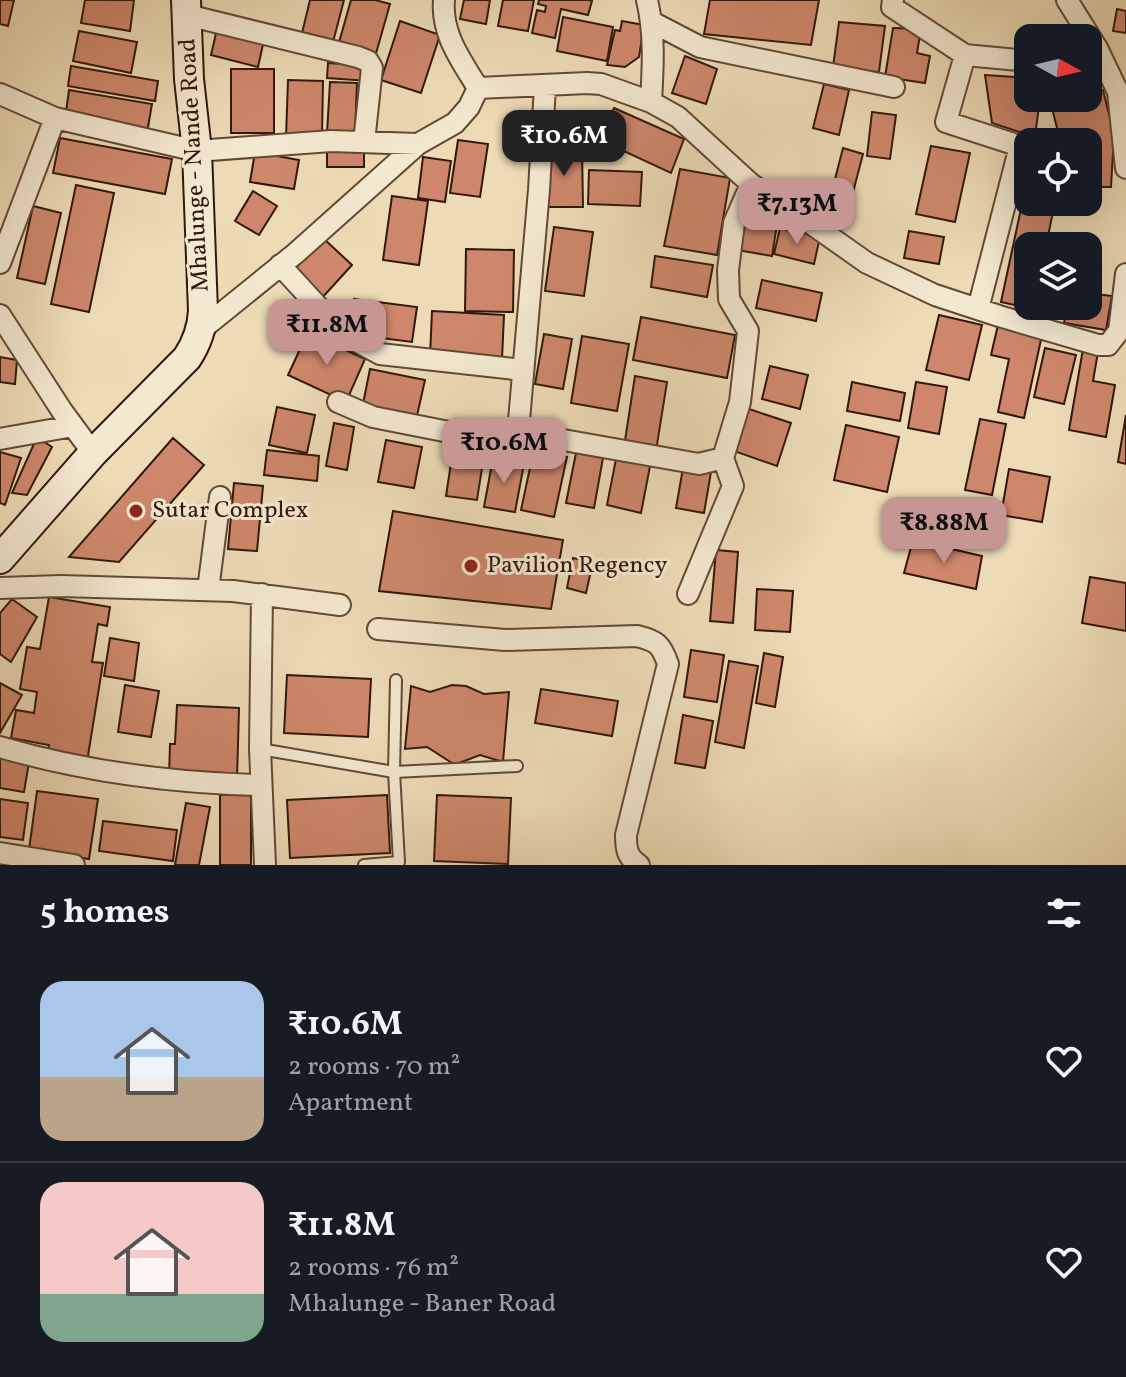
<!DOCTYPE html>
<meta charset="utf-8">
<style>
:root{--surface:#171b24;--page:#20242c;--text:#f1f3f6;--muted:#9ea1a6;--line:#363941;--accent:#c59692}
body{margin:0;font-family:Vollkorn,serif;background:var(--page);color:var(--text);height:100vh;display:flex;flex-direction:column;font-size:30px;white-space:nowrap}
*{box-sizing:border-box;margin:0}
p{font-size:26px;color:var(--muted)}
.icon{flex:none;width:44px;height:44px;fill:none;stroke:currentColor;stroke-width:2;stroke-linecap:round;stroke-linejoin:round}
.map{position:relative;height:865px;overflow:hidden}
.drawer{display:flex;flex-direction:column;background:var(--surface);flex:1}
.drawer>*{flex:none}
.needle{width:52px;rotate:98deg}
.tools{position:absolute;left:1014px;top:24px;display:grid;gap:16px}
.tools a{display:grid;place-items:center;width:88px;height:88px;border-radius:16px;background:var(--surface);box-shadow:0 8px 32px #0002;font-size:40px}
.price{position:absolute;translate:-50% -68px;padding:0 18px;border-radius:16px;background:var(--accent);color:#111;font-size:26px;line-height:52px;filter:drop-shadow(0 2px 4px #0008)}
.price::after{content:'';position:absolute;left:50%;top:48px;width:24px;height:18px;margin-left:-12px;background:inherit;clip-path:polygon(0 0,100% 0,50% 100%)}
.price.current{background:#222;color:#fff}
ul{padding:0;list-style:none}
li{display:flex;align-items:center;gap:24px;height:200px;padding:0 40px}
li+li{border-top:2px solid var(--line)}
li span{display:grid;place-items:center;flex:none;width:224px;height:160px;border-radius:24px;color:#555}
li>.icon{margin-inline-start:auto}
span .icon{width:96px;height:96px;fill:#fffc;stroke-width:1}
li b{font-size:34px}
h2{display:flex;justify-content:space-between;align-items:center;height:96px;padding:0 40px;font-size:34px}
.map>svg:first-child{display:block}
.building{fill:#ce876c;stroke:#32180c;stroke-width:2}
.lines{fill:none;stroke-linecap:round;stroke-linejoin:round}
.lane-casing{stroke:#614936;stroke-width:14}
.street-casing{stroke:#614936;stroke-width:24}
.secondary-casing{stroke:#32180c;stroke-width:32}
.lane{stroke:#f3e8d0;stroke-width:10}
.street{stroke:#f3e8d0;stroke-width:20}
.secondary{stroke:#f3e8d0;stroke-width:28}
.poi-dot{fill:#8f2418;stroke:#f3e8d0;stroke-width:3}
.labels{text-anchor:middle;dominant-baseline:central;stroke-width:6;stroke-linejoin:round;paint-order:stroke}
.street-label{font-size:24px;fill:#32180c;stroke:#f3e8d0}
.poi-label{font-size:24px;fill:#32180c;stroke:#f3e8d0;text-anchor:start}
</style>
<div class="map">
<svg width="1126" height="865" viewBox="0 0 1126 865">
<rect width="100%" height="100%" fill="#eddbb6"/>
<filter id="stains"><feTurbulence type="fractalNoise" baseFrequency=".0025" numOctaves="4"/><feColorMatrix values="0 0 0 0 .2 0 0 0 0 .09 0 0 0 0 .02 0 0 0 .5 -.17"/></filter>
<radialGradient id="worn" r=".72"><stop offset=".6" stop-color="#630" stop-opacity="0"/><stop offset="1" stop-color="#630" stop-opacity=".3"/></radialGradient>
<path class="building" d="M0 0H14L8 26 0 24Z
M85 0H134L130 31 81 23Z
M310 0H344L333 42 302 33Z
M351 0H375L390 4 375 57 338 46Z
M464 0H490L486 24 460 19Z
M503 0H534L528 31 498 26Z
M539 0H588L592 1 588 15 561 9 555 38 532 33 537 10 545 12 546 6 538 4Z
M710 0H819L811 45 704 34Z
M1117 9 1126 11V33L1113 31Z
M563 17 613 27 607 61 557 51Z
M400 21 440 35 421 93 381 80Z
M622 21 644 25 639 57 625 67 607 65 615 30 620 31Z
M839 22 885 26 879 72 833 67Z
M893 28 921 29 917 53 930 56 925 83 885 77Z
M217 29 264 40 258 67 211 55Z
M79 31 137 42 131 73 73 61Z
M685 56 717 69 706 104 672 93Z
M328 63 371 66 369 81 327 78Z
M71 66 158 81 155 101 68 86Z
M231 69H274V133H231Z
M985 75 1028 78V98H1040L1035 137 992 123Z
M288 80 323 81 322 138 286 137Z
M1090 80 1094 91 1103 90 1114 135 1111 187H1088V142H1079V135L1060 140 1050 100 1054 98H1088V81Z
M330 82 357 83 355 134 327 133Z
M824 84 849 90 839 135 813 128Z
M69 90 152 104 147 133 65 119Z
M614 108 684 139 671 173 602 141Z
M872 112 896 115 890 159 867 156Z
M60 138 172 159 165 194 53 173Z
M458 140 488 144 480 197 450 193Z
M931 146 970 153 955 222 916 214Z
M327 147H364V167H327Z
M582 148 583 207H545V149Z
M843 148 863 154 845 223 825 218Z
M255 152 299 160 294 189 250 182Z
M423 157 451 161 445 202 418 198Z
M680 169 730 178 717 255 664 246Z
M589 170 642 172 640 206 588 204Z
M1028 176V202H1055L1046 246H1028V306H1033L1032 309 1001 302Z
M76 185 114 193 89 312 51 304Z
M253 191 277 206 259 235 235 221Z
M392 196 428 201 419 265 383 260Z
M33 206 61 213 45 284 17 278Z
M744 212 778 218 772 256 737 250Z
M554 227 593 232 584 296 545 291Z
M780 228 820 237 814 264 774 254Z
M909 231 944 237 939 264 904 258Z
M323 238 352 265 320 300 291 273Z
M466 249 514 250 513 312 465 311Z
M655 256 713 265 707 297 651 287Z
M762 280 822 293 816 321 756 308Z
M1088 293 1112 296 1106 330 1064 323 1067 306H1088Z
M354 299 417 307 412 342 349 334Z
M432 311 504 315 502 359 430 356Z
M939 315 982 325 969 380 926 370Z
M641 317 735 335 727 378 633 360Z
M998 325 1042 335 1024 418 998 412 1009 359 991 355Z
M308 332 365 359 346 402 288 375Z
M544 334 572 339 563 389 535 384Z
M582 336 629 344 617 411 571 403Z
M1045 348 1076 355 1064 404 1034 397Z
M1083 349 1098 352 1093 381 1115 385 1106 437 1069 430Z
M0 357 17 360 15 384 0 382Z
M770 366 808 375 800 409 762 399Z
M370 369 425 380 416 420 362 409Z
M635 376 667 382 656 451 624 447Z
M852 382 905 393 900 421 847 411Z
M916 382 947 387 939 434 908 428Z
M277 407 315 415 307 453 269 445Z
M746 408 791 423 777 466 731 450Z
M1126 415V464L1118 462Z
M980 419 1006 424 992 495 965 490Z
M334 423 354 427 347 470 326 466Z
M846 425 899 437 887 492 834 480Z
M37 437 52 447 27 495 12 493Z
M173 438 204 465 119 562 69 557Z
M386 440 422 447 414 488 378 482Z
M534 449 567 457 554 517 521 510Z
M267 450 319 456 317 481 264 475Z
M453 450 484 455 477 500 446 496Z
M0 452 21 458 5 505 0 503Z
M576 453 603 458 594 508 566 503Z
M617 454 651 461 641 513 607 505Z
M493 458 524 464 515 512 484 507Z
M683 468 711 472 704 513 676 508Z
M1009 469 1050 477 1042 522 1001 515Z
M234 483 263 486 257 551 228 549Z
M393 511 563 540 551 609 379 591Z
M913 540 982 556 976 589 904 573Z
M716 550 738 552 733 623 710 621Z
M573 558 593 562 586 593 567 588Z
M1090 577 1126 583V631L1082 623Z
M757 589 793 591 790 632 755 630Z
M49 597 110 607 107 626 98 624 92 662 103 663 87 762 47 756 49 745 11 738 16 710 34 713 37 692 20 689 27 647 40 649Z
M12 599 37 617 11 662 0 654V613Z
M110 638 139 643 134 681 104 676Z
M691 650 724 655 717 702 684 697Z
M764 653 783 657 775 707 756 703Z
M729 661 758 666 744 748 715 742Z
M287 675 371 679 368 737 284 733Z
M0 683 22 695 0 733Z
M125 685 159 691 151 737 118 732Z
M452 685 466 686 484 694 509 692 503 762 480 755 459 763H452L427 747 405 749 411 686 430 692Z
M541 689 618 701 612 736 535 723Z
M177 705 239 708 237 780 169 777 170 744H175Z
M683 715 713 721 705 768 675 763Z
M0 751 30 756 24 792 0 788Z
M37 791 98 799 89 859 29 850Z
M220 795H251V865H220Z
M387 795 390 853 290 858 287 800Z
M437 795 511 798 508 864 434 861Z
M0 799 28 803 23 840 0 837Z
M186 803 210 807 199 865H175Z
M103 821 177 830 173 861 99 851Z"/>
<g class="lines">
<g class="lane-casing">
<path id="lane" d="M260 749 394 772 517 766
M364 865 399 862 394 772 396 680"/>
</g>
<g class="street-casing">
<path id="street" d="M444 0C441 34 461 60 478 88
M647 0C655 34 653 67 651 102
M893 0 892 7 965 55 1028 61
M1067 0 1097 48 1118 92 1126 168
M187 15 358 57 368 61 372 68 364 142
M652 22 700 47 894 87
M965 55 946 122 1020 146 978 309
M545 86 539 190 518 432 699 464 723 458 740 402 748 331 729 299 728 270 734 223 751 184
M478 88 587 83 601 84 651 102 678 117 751 184 806 220 867 263 935 295 999 316 1098 345H1108L1119 331 1126 274
M0 94 55 118 197 151 331 141 418 144
M0 263 55 118
M280 265 335 325 354 340 380 354 523 370
M0 315 62 411 93 453
M202 329 296 253 418 144 455 123 469 107 478 88
M338 402 373 417 464 435 486 436 518 432
M0 439 73 426
M0 588 61 586 233 591 340 605
M208 590 220 497
M262 594 260 749 265 865
M688 594 733 486 723 458
M378 629 505 640 637 636C657 641 661 644 668 664L626 835C626 849 627 857 639 865
M0 747C86 772 171 783 260 785
M0 853 74 865"/>
</g>
<g class="secondary-casing">
<path id="secondary" d="M0 559 93 453 187 358C197 343 202 329 203 311L197 151 189 79 186 0"/>
</g>
<use href="#lane" class="lane"/>
<use href="#street" class="street"/>
<use href="#secondary" class="secondary"/>
</g>
<g class="poi-dot">
<circle cx="136" cy="511" r="8"/>
<circle cx="471" cy="566" r="8"/>
</g>
<g class="labels">
<g class="street-label">
<text transform="translate(195 165) rotate(-93)">Mhalunge - Nande Road</text>
</g>
<g class="poi-label">
<text x="152" y="511">Sutar Complex</text>
<text x="487" y="566">Pavilion Regency</text>
</g>
</g>
<rect width="100%" height="100%" filter="url(#stains)"/>
<rect width="100%" height="100%" fill="url(#worn)"/>
</svg>
<div class="tools">
<a><svg class="needle" viewBox="-14 -14 28 28"><path d="M0-13l5 13h-10z" fill="#e53935"/><path d="M0 13l5-13h-10z" fill="#9ea1a6"/></svg></a>
<a><svg class="icon" aria-label="locate" viewBox="0 0 24 24"><circle cx="12" cy="12" r="6"/><path d="M12 2v4M12 18v4M2 12h4M18 12h4"/></svg></a>
<a><svg class="icon" aria-label="layers" viewBox="0 0 24 24"><path d="M12 4l9 5-9 5-9-5zM3 14l9 5 9-5"/></svg></a>
</div>
<b class="price current" style="left:564px;top:178px">₹10.6M</b>
<b class="price" style="left:797px;top:246px">₹7.13M</b>
<b class="price" style="left:327px;top:367px">₹11.8M</b>
<b class="price" style="left:504px;top:485px">₹10.6M</b>
<b class="price" style="left:944px;top:565px">₹8.88M</b>
</div>
<section class="drawer">
<h2>5 homes<svg class="icon" aria-label="filters" viewBox="0 0 24 24"><path d="M4 7h16M4 17h16"/><circle cx="9" cy="7" r="2"/><circle cx="15" cy="17" r="2"/></svg></h2>
<ul>
<li><span style="background:linear-gradient(#a9c7e8 60%,#b9a48a 0)"><svg class="icon" aria-label="home" viewBox="0 0 24 24"><path d="M3 11l9-7 9 7M6 9v11h12V9"/></svg></span><div><b>₹10.6M</b><p>2 rooms · 70 m²</p><p>Apartment</p></div><svg class="icon" aria-label="heart" viewBox="0 0 24 24"><path d="M12 20l-8-8c-3-5 5-10 8-4 3-6 11-1 8 4z"/></svg></li>
<li><span style="background:linear-gradient(#f6c9c9 70%,#7fa58c 0)"><svg class="icon" aria-label="home" viewBox="0 0 24 24"><path d="M3 11l9-7 9 7M6 9v11h12V9"/></svg></span><div><b>₹11.8M</b><p>2 rooms · 76 m²</p><p>Mhalunge - Baner Road</p></div><svg class="icon" aria-label="heart" viewBox="0 0 24 24"><path d="M12 20l-8-8c-3-5 5-10 8-4 3-6 11-1 8 4z"/></svg></li>
</ul>
</section>
